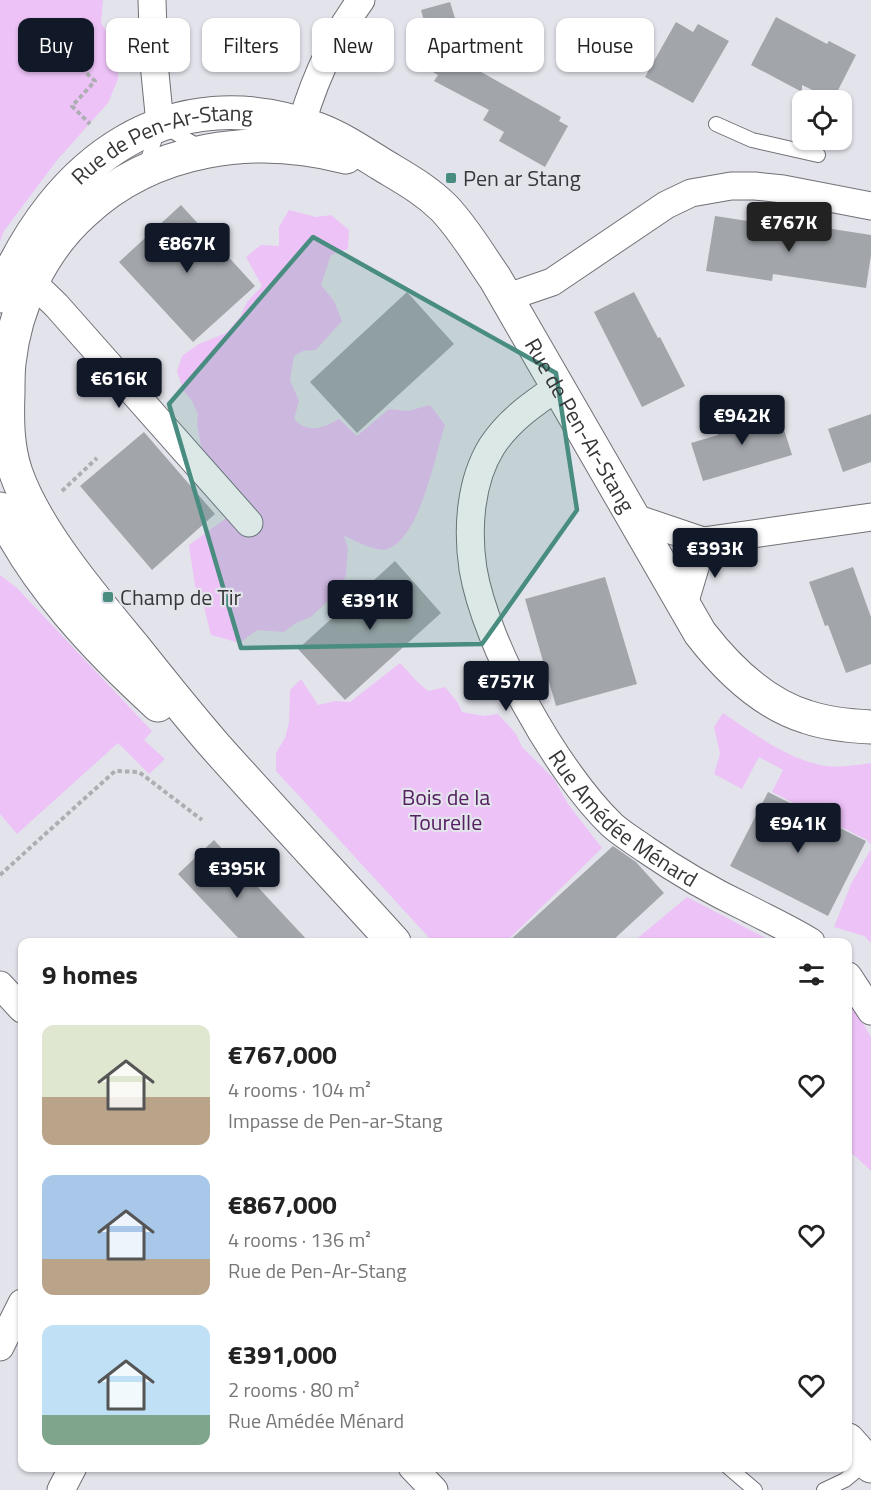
<!DOCTYPE html>
<meta charset="utf-8">
<style>
:root{--surface:#fff;--page:#f6f6f6;--text:#222;--muted:#767676;--accent:#111827}
body{margin:0;font-family:"Titillium Web",sans-serif;background:var(--page);color:var(--text);height:100vh;display:flex;flex-direction:column;font-size:22px;white-space:nowrap}
*{box-sizing:border-box;margin:0}
p{font-size:20px;color:var(--muted)}
.icon{flex:none;width:33px;height:33px;fill:none;stroke:currentColor;stroke-width:2;stroke-linecap:round;stroke-linejoin:round}
.map{position:relative;flex:1;overflow:hidden}
.drawer{position:absolute;left:18px;top:938px;width:834px;height:534px;display:flex;flex-direction:column;background:var(--surface);border-radius:12px;box-shadow:0 2px 4px #0004}
.drawer>*{flex:none}
.guide{position:absolute;left:18px;top:18px;width:836px;height:54px;display:flex;gap:12px}
.fabs{position:absolute;left:792px;top:90px;display:grid;gap:12px}
.fabs a{display:grid;place-items:center;width:60px;height:60px;border-radius:12px;background:var(--surface);box-shadow:0 2px 4px #0004;font-size:30px}
.price{position:absolute;translate:-50% -51px;padding:0 14px;border-radius:6px;background:var(--accent);color:#fff;font-size:20px;line-height:39px;filter:drop-shadow(0 2px 3px #0008)}
.price::after{content:'';position:absolute;left:50%;top:36px;width:18px;height:14px;margin-left:-9px;background:inherit;clip-path:polygon(0 0,100% 0,50% 100%)}
.price.selected{background:#222;color:#fff}
ul{padding:0;list-style:none}
li{display:flex;align-items:center;gap:18px;height:150px;padding:0 24px}
li span{display:grid;place-items:center;flex:none;width:168px;height:120px;border-radius:12px;color:#555}
li>.icon{margin-inline-start:auto}
span .icon{width:72px;height:72px;fill:#fffc;stroke-width:1}
li b{font-size:26px}
h2{display:flex;justify-content:space-between;align-items:center;height:72px;padding:0 24px;font-size:26px}
.tag{padding:0 21px;border-radius:12px;background:var(--surface);box-shadow:0 2px 4px #0004;font-size:21px;line-height:54px}
.tag.selected{background:var(--accent);color:#fff}
.map>svg:first-child{display:block}
.green{fill:#edc2f7}
.building{fill:#a2a6ab}
.lines{fill:none;stroke-linecap:round;stroke-linejoin:round}
.lane-casing{stroke:#707076;stroke-width:16}
.street-casing{stroke:#707076;stroke-width:29}
.secondary-casing{stroke:#707076;stroke-width:35}
.path{stroke:#adaeb3;stroke-width:4;stroke-dasharray:4.5 3;stroke-linecap:butt}
.lane{stroke:#fff;stroke-width:14}
.street{stroke:#fff;stroke-width:27}
.secondary{stroke:#fff;stroke-width:33}
.marked{fill:#498c80;fill-opacity:0.2;stroke:#498c80;stroke-width:4.5;stroke-linejoin:round}
.poi-dot{fill:#498c80;stroke:#e3e4eb;stroke-width:2}
.labels{text-anchor:middle;dominant-baseline:central;stroke-width:4.5;stroke-linejoin:round;paint-order:stroke}
.street-label{font-size:22px;fill:#37373a;stroke:#e3e4eb}
.poi-label{font-size:22px;fill:#37373a;stroke:#e3e4eb;text-anchor:start}
.park-label{font-size:22px;fill:#552161;stroke:#e3e4eb}
</style>
<div class="map">
<svg width="871" height="1490" viewBox="0 0 871 1490">
<rect width="100%" height="100%" fill="#e3e4eb"/>
<path class="green" d="M0 0H103L101 23 117 47 118 79 108 103 58 159 4 231 0 242Z
M289 210 316 217 331 215 349 230 348 249 331 255 321 285 334 301 342 321 316 350 303 351 294 356 290 380 299 401 294 419C307 434 324 428 339 419L357 436 389 409 408 411 430 405 445 425C435 455 421 536 388 549 376 553 355 540 344 536L348 548 346 575 340 588 331 598 311 617 296 623 284 632 257 630 240 643 211 635 204 607 195 586 189 545 225 519 242 503 203 456 197 424 198 414 192 401 183 390 177 371 182 356 199 344 226 333 240 317 247 302 262 286 246 257 261 245 279 246V227Z
M0 575 17 588 152 731 144 740 165 759 149 774 118 743 17 834 0 814Z
M400 663C410 673 417 684 429 691L445 687 458 703 462 712 484 716 498 714 516 734 522 747 554 779 568 804 602 848 509 939 511 942H433L276 771V753L285 738 289 723 290 690 301 679 318 705 335 701 350 702Z
M723 713C753 733 784 757 820 765 837 769 855 765 871 763V845L867 840 772 792 783 770 759 757 742 789 714 774 720 754 714 727Z
M871 849V943L864 936 834 927 851 884Z
M687 897 773 942H633Z
M848 1002 854 1009 871 1037V1171L854 1155 848 1153Z"/>
<path class="building" d="M450 2 459 31 464 30 471 58 467 64 561 117 559 121 568 126 545 167 499 141 504 132 483 120 489 110 434 81 438 75 420 65 431 46 421 10Z
M776 17 827 44 829 41 856 55 833 100 802 85V92L751 65Z
M676 22 693 32 698 24 729 41 693 103 645 77Z
M181 205 255 286 193 342 119 262Z
M715 216 825 233 826 228 871 235V255L866 288 773 274 772 281 706 271Z
M407 292 454 344 357 433 310 382Z
M634 292 658 338 660 337 685 386 642 407 594 312Z
M778 410 792 455 703 481 691 443 718 435 716 428Z
M871 414V462L843 472 828 429Z
M144 432 215 514 152 570 80 486Z
M395 561 441 613 345 700 298 649Z
M853 567 871 617V664L846 673 828 625 825 626 809 582Z
M605 577 637 684 556 706 525 599Z
M768 792 866 841 828 916 730 866Z
M214 840 309 942H242L178 874Z
M613 846 636 862 664 893 611 942H508Z"/>
<g class="lines">
<g class="lane-casing">
<path id="lane" d="M716 124 752 140 818 155
M145 168 160 124 201 148
M728 1467 755 1490
M824 1490 845 1480 867 1462"/>
</g>
<g class="street-casing">
<g id="street">
<path d="M152 0 154 63 160 124"/>
<path d="M296 144C309 92 329 43 361 0"/>
<path d="M17 273 32 282 56 305 249 523"/>
<path d="M505 298 552 282 666 205 691 193 731 186H755L783 189 871 206"/>
<path id="s1" d="M559 386C534 403 509 420 492 446 470 481 467 529 473 569 486 646 556 771 612 825 622 834 634 841 645 849 677 871 711 891 747 908 768 919 790 929 811 942"/>
<path d="M635 518 703 541 871 517"/>
<path d="M684 604 703 541"/>
<path d="M848 976 871 1011"/>
<path d="M0 985 22 1009"/>
<path d="M0 1347 22 1303"/>
<path d="M412 1467 434 1490"/>
<path d="M61 1490 73 1467"/>
</g>
</g>
<g class="secondary-casing">
<g id="secondary">
<path d="M346 157C255 133 153 147 83 213 41 251 15 307 9 363 8 372 8 382 8 392 7 419 7 447 16 473 36 531 95 600 134 647 161 681 188 715 216 747 275 813 335 877 394 942"/>
<path id="s2" d="M0 296C55 162 170 75 317 129 341 138 360 151 381 164 404 178 425 189 444 208 464 229 479 255 495 278L700 633C727 668 764 704 807 717 828 724 850 726 871 727"/>
<path d="M0 509C34 583 98 650 158 705"/>
<path d="M848 1440 871 1466"/>
</g>
</g>
<path class="path" d="M60 59 71 70 77 64 95 81 72 106 90 124
M62 491 97 458
M0 875 115 771 139 772 202 820"/>
<use href="#lane" class="lane"/>
<use href="#street" class="street"/>
<use href="#secondary" class="secondary"/>
</g>
<path class="marked" d="M313 237 556 373 577 510 482 644 241 648 169 404Z"/>
<g class="poi-dot">
<rect x="445" y="172" width="12" height="12" rx="3"/>
<rect x="102" y="591" width="12" height="12" rx="3"/>
</g>
<g class="labels">
<g class="street-label">
<text stroke="none"><textPath href="#s2" startOffset="237">Rue de Pen-Ar-Stang</textPath></text>
<text stroke="none"><textPath href="#s2" startOffset="808">Rue de Pen-Ar-Stang</textPath></text>
<text stroke="none"><textPath href="#s1" startOffset="516">Rue Amédée Ménard</textPath></text>
</g>
<g class="poi-label">
<text x="463" y="178">Pen ar Stang</text>
<text x="120" y="597">Champ de Tir</text>
</g>
<g class="park-label">
<text x="446" y="797">Bois de la<tspan x="446" dy="25">Tourelle</tspan></text>
</g>
</g>
</svg>
<div class="fabs">
<a><svg class="icon" aria-label="locate" viewBox="0 0 24 24"><circle cx="12" cy="12" r="6"/><path d="M12 2v4M12 18v4M2 12h4M18 12h4"/></svg></a>
</div>
<b class="price selected" style="left:789px;top:253px">€767K</b>
<b class="price" style="left:187px;top:274px">€867K</b>
<b class="price" style="left:119px;top:409px">€616K</b>
<b class="price" style="left:742px;top:446px">€942K</b>
<b class="price" style="left:715px;top:579px">€393K</b>
<b class="price" style="left:370px;top:631px">€391K</b>
<b class="price" style="left:506px;top:712px">€757K</b>
<b class="price" style="left:798px;top:854px">€941K</b>
<b class="price" style="left:237px;top:899px">€395K</b>
<div class="guide">
<a class="tag selected">Buy</a>
<a class="tag">Rent</a>
<a class="tag">Filters</a>
<a class="tag">New</a>
<a class="tag">Apartment</a>
<a class="tag">House</a>
</div>
<section class="drawer">
<h2>9 homes<svg class="icon" aria-label="filters" viewBox="0 0 24 24"><path d="M4 7h16M4 17h16"/><circle cx="9" cy="7" r="2"/><circle cx="15" cy="17" r="2"/></svg></h2>
<ul>
<li><span style="background:linear-gradient(#dfe7d0 60%,#b9a48a 0)"><svg class="icon" aria-label="home" viewBox="0 0 24 24"><path d="M3 11l9-7 9 7M6 9v11h12V9"/></svg></span><div><b>€767,000</b><p>4 rooms · 104 m²</p><p>Impasse de Pen-ar-Stang</p></div><svg class="icon" aria-label="heart" viewBox="0 0 24 24"><path d="M12 20l-8-8c-3-5 5-10 8-4 3-6 11-1 8 4z"/></svg></li>
<li><span style="background:linear-gradient(#a9c7e8 70%,#b9a48a 0)"><svg class="icon" aria-label="home" viewBox="0 0 24 24"><path d="M3 11l9-7 9 7M6 9v11h12V9"/></svg></span><div><b>€867,000</b><p>4 rooms · 136 m²</p><p>Rue de Pen-Ar-Stang</p></div><svg class="icon" aria-label="heart" viewBox="0 0 24 24"><path d="M12 20l-8-8c-3-5 5-10 8-4 3-6 11-1 8 4z"/></svg></li>
<li><span style="background:linear-gradient(#bfe0f5 75%,#7fa58c 0)"><svg class="icon" aria-label="home" viewBox="0 0 24 24"><path d="M3 11l9-7 9 7M6 9v11h12V9"/></svg></span><div><b>€391,000</b><p>2 rooms · 80 m²</p><p>Rue Amédée Ménard</p></div><svg class="icon" aria-label="heart" viewBox="0 0 24 24"><path d="M12 20l-8-8c-3-5 5-10 8-4 3-6 11-1 8 4z"/></svg></li>
</ul>
</section>
</div>
